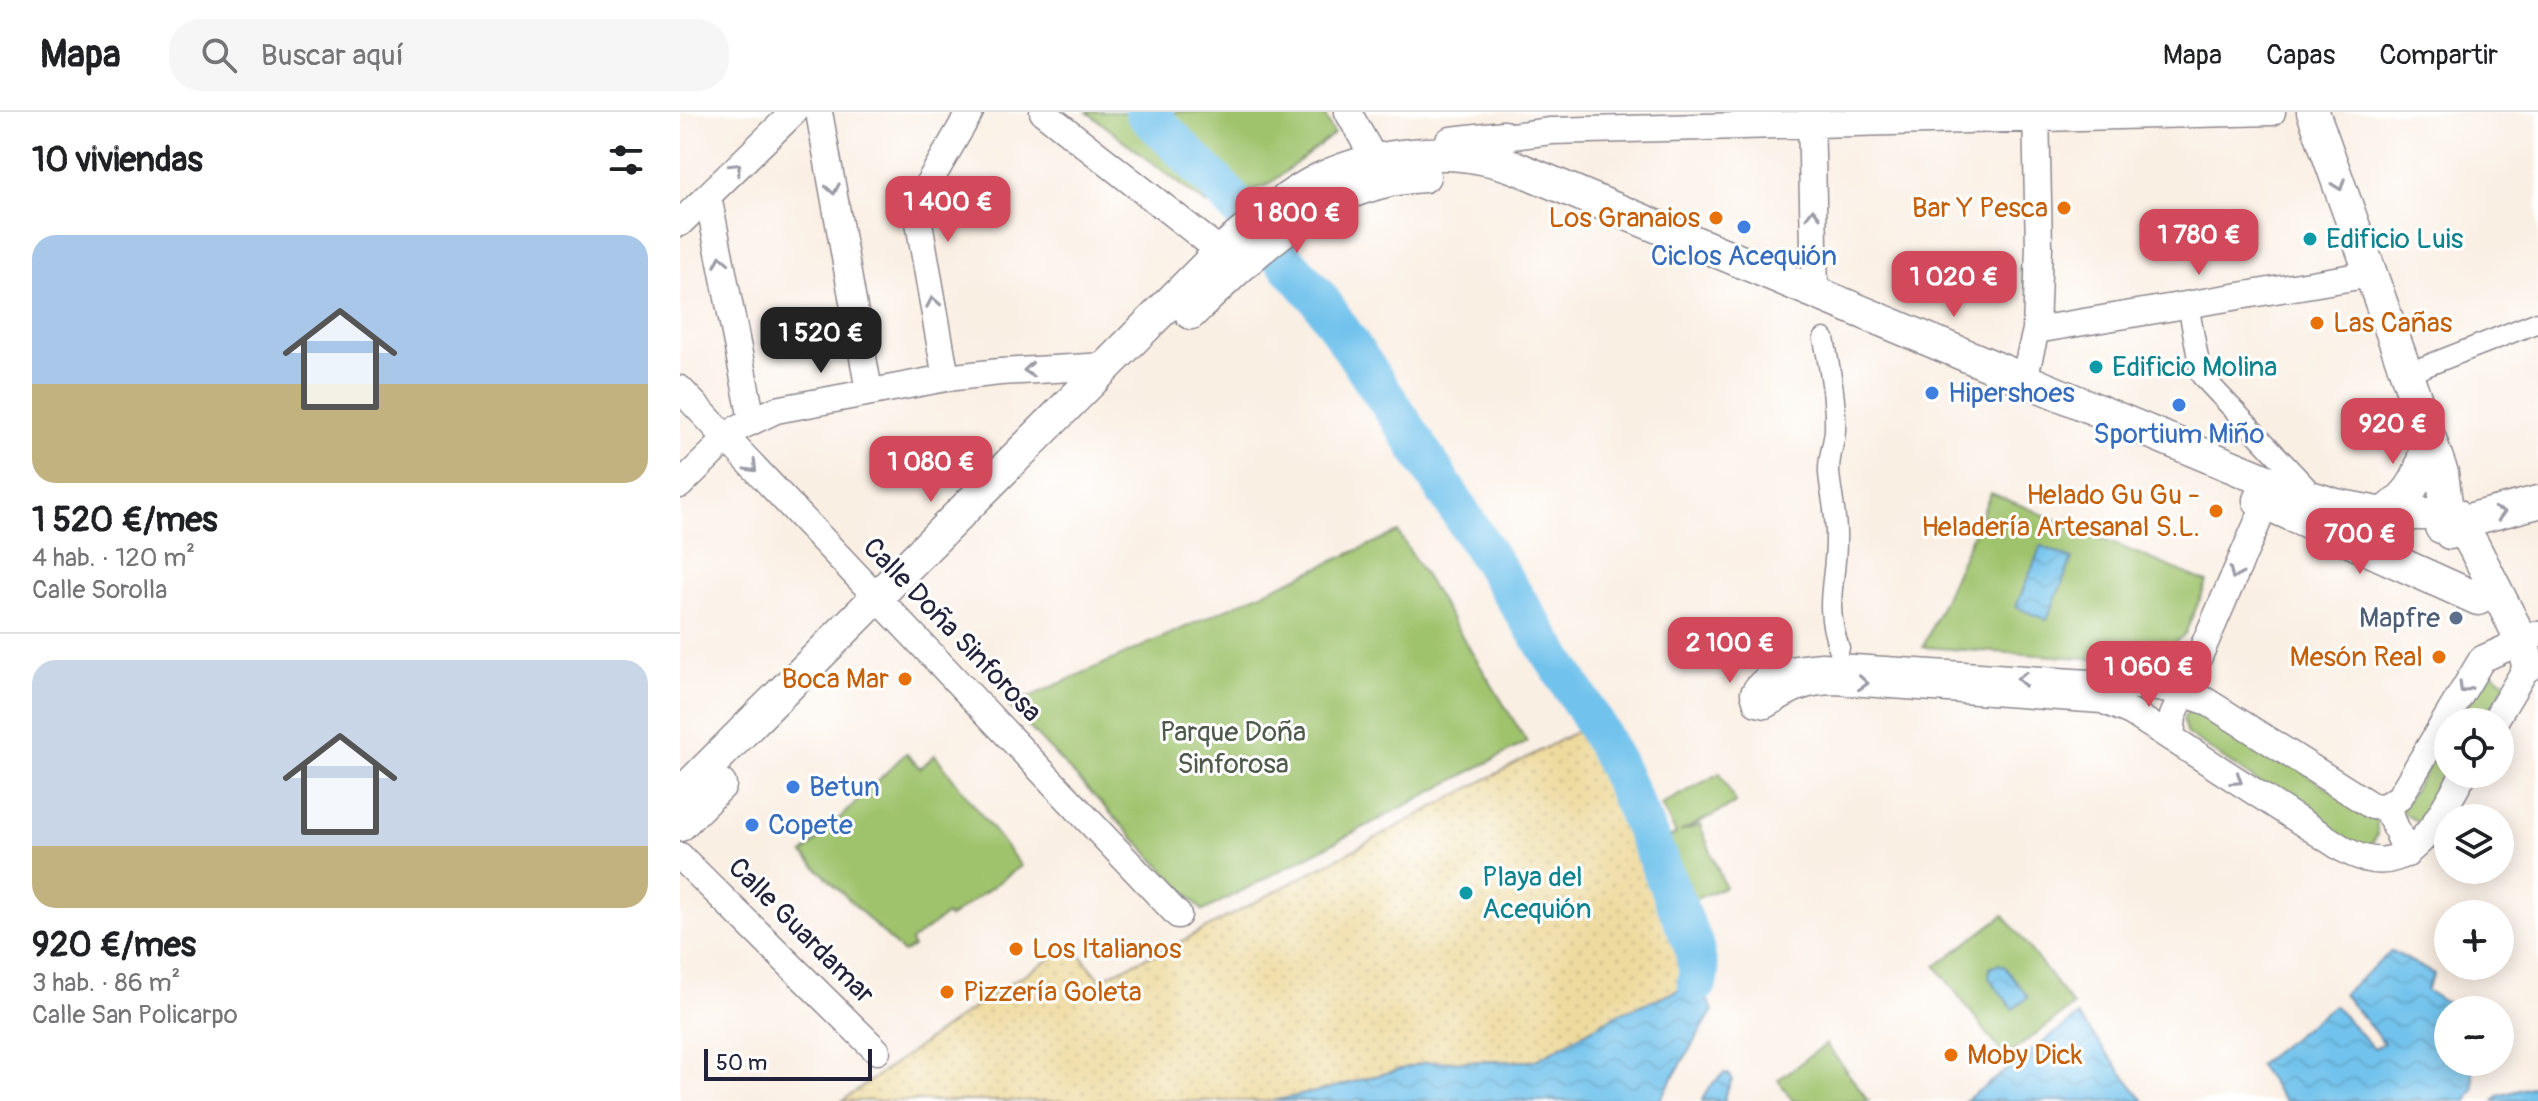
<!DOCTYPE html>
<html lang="es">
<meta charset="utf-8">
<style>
:root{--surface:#fff;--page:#f6f6f6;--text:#202124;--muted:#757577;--line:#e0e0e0;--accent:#d1495b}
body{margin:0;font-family:Pangolin,sans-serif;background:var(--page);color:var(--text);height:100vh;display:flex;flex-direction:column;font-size:30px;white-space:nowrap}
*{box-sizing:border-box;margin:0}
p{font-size:26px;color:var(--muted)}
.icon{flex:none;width:44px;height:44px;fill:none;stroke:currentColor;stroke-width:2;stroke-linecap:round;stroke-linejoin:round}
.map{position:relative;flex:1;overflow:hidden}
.sheet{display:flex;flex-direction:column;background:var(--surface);width:680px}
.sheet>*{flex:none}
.controls{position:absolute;left:1754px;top:596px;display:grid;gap:16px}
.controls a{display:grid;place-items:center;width:80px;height:80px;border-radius:50%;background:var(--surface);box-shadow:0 4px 20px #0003;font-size:40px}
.scale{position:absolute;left:24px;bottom:20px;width:168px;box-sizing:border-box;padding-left:8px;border:4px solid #22223b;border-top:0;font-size:22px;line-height:28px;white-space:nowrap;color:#22223b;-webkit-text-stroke:6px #fff;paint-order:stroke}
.price{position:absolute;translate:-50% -68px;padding:0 18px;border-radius:16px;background:var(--accent);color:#fff;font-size:26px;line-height:52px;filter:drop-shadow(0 2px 4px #0008)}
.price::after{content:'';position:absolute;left:50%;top:48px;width:24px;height:18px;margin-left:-12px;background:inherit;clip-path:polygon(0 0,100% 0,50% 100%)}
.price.selected{background:#222;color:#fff}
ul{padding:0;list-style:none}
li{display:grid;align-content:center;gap:16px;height:424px;padding:0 32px}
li+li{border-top:2px solid var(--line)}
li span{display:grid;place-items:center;height:248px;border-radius:24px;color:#555}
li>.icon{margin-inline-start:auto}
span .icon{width:144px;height:144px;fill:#fffc;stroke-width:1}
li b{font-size:34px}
h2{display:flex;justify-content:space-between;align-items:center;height:96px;padding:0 32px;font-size:34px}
header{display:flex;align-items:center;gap:48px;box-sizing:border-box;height:112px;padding:0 40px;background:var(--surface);border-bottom:2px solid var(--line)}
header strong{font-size:38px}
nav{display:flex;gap:44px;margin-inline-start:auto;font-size:28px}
.search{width:560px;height:72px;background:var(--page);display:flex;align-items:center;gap:20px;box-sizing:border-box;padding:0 28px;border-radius:32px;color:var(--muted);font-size:30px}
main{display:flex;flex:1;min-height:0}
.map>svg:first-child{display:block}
.green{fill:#9fc36c;stroke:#607254;stroke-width:2}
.sand{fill:url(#sand-dots);stroke:#887e6c;stroke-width:2}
.water{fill:url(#water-waves);stroke:#4a7294;stroke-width:2}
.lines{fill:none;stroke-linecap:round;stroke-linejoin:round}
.river{stroke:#71c2ec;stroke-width:40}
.pedestrian-casing{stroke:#8e888f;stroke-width:23}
.minor-casing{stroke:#8e888f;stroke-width:29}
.tertiary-casing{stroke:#8e888f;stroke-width:35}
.pedestrian{stroke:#fff;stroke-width:20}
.minor{stroke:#fff;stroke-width:26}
.tertiary{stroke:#fff;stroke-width:32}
.oneway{stroke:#9c9ca7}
.food-dot{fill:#e8710a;stroke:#fff;stroke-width:3}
.shop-dot{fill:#3f7fe0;stroke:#fff;stroke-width:3}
.culture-dot{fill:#0f9aa8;stroke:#fff;stroke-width:3}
.service-dot{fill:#5c6f8a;stroke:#fff;stroke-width:3}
.labels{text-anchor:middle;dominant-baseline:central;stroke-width:6;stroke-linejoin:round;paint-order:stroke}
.food-label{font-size:28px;fill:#c56008;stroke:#fff;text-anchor:end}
.culture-label{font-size:28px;fill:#0d838f;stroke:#fff;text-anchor:start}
.shop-label{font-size:28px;fill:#366cbe;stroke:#fff;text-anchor:start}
.service-label{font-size:28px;fill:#4e5e75;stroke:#fff;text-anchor:end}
.street-label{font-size:28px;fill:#22223b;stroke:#fff}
.park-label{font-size:28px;fill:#4e5a4c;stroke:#fff}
</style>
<header>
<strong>Mapa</strong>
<div class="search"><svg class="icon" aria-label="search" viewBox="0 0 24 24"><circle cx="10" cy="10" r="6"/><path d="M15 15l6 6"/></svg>Buscar aquí</div>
<nav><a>Mapa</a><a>Capas</a><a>Compartir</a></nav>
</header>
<main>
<section class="sheet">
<h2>10 viviendas<svg class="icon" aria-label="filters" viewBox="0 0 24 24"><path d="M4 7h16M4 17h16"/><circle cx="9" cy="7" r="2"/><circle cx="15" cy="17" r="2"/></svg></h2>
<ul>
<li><span style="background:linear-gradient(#a9c7e8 60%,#c2b280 0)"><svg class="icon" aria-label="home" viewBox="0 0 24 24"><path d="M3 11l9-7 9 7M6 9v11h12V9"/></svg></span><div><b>1 520 €/mes</b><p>4 hab. · 120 m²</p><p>Calle Sorolla</p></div></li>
<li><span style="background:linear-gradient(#c9d6e8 75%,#c2b280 0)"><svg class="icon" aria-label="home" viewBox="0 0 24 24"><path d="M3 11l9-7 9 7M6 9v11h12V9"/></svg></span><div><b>920 €/mes</b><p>3 hab. · 86 m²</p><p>Calle San Policarpo</p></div></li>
</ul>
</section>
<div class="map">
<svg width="1858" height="989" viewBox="0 0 1858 989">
<defs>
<pattern id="sand-dots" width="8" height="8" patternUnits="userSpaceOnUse" patternTransform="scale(2)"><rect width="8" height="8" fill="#eeda9e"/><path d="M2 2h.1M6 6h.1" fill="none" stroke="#ccbb89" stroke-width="1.8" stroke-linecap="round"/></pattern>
<pattern id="water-waves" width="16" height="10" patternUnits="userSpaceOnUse" patternTransform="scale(2)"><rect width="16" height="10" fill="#71c2ec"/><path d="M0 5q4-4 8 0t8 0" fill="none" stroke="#62a6cb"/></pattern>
</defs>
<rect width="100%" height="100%" fill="#fff"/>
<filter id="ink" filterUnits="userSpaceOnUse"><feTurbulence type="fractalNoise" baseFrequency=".0125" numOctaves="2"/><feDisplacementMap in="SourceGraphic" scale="16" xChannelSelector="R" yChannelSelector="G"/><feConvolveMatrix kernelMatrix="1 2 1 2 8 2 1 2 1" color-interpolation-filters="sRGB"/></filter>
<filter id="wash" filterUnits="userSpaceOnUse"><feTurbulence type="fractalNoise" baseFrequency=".006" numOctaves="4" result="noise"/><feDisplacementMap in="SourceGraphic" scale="32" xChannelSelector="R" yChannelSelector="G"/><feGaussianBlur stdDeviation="1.8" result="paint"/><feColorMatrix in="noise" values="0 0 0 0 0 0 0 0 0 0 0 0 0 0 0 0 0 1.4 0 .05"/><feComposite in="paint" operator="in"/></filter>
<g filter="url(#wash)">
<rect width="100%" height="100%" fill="#faefe3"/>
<path class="green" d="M407 0H643L654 22 588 73 527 93Z
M1311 381 1527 470 1505 522 1486 538 1461 550 1243 535Z
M718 420 847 630 523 799 329 594Z
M1811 560 1826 570 1804 610H1777L1806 563Z
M1511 596 1525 598 1697 707V723L1690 736 1676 737 1506 621 1503 606Z
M1768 624V662H1772L1744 709 1738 710 1722 701V697Z
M226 641 240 656 255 643 341 754 269 806 266 803 231 829 233 835 223 841 123 742Z
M1040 661 1056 691 1000 720 1020 713 1045 775 1013 788 989 726 996 722 981 693Z
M1324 803 1393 894 1325 945 1256 854Z
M1146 932 1189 989H1113L1098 968Z"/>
<path class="sand" d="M897 619 960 732 1002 849 999 855 1017 871 938 902 855 949 747 950 640 979 592 989H162L318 878 393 834 420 867 502 829Z"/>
<path class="water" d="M1361 434 1392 447 1367 508 1336 495Z
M1712 839 1754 862 1746 878 1778 898H1768V950H1792L1794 977 1787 989H1605L1578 953 1654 893 1694 937 1704 931 1663 882Z
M1319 852 1324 854 1348 885 1333 897 1309 866 1310 856Z
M1017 871 1033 898 979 989H592L640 979 747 950 855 949 938 902Z
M1398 904 1464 989H1285L1383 915Z
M1044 961 1050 963 1052 968 1045 982V989H1022L1029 975Z
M1858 973V989H1814L1818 984Z"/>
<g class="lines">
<path class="river" d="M465 0 538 73 640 188 720 307 882 559 914 611 936 653 971 731 1013 832 1019 861 1017 871"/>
</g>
</g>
<g filter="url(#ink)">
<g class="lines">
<g class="pedestrian-casing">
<path id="pedestrian" d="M1508 192 1521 263 1633 382
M1144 227C1150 258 1156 287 1155 318 1154 333 1148 346 1149 361 1151 383 1157 405 1156 428 1156 472 1143 490 1159 536
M1726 262 1858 210"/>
</g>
<g class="minor-casing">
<path id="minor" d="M139 0 189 279
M363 0 555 151
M668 0 695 48
M1131 0 1135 180
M824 25 871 19 1592 0
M28 84 72 308
M0 111 114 0
M1356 218 1691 162
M266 266 236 93 290 0
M1344 267 1356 218 1359 135 1356 0
M0 277 498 803
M0 373 58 316 96 298 266 266 320 260 427 254
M1814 610 1848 553
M1491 625 1493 604 1586 391
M1703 695 1719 686 1802 547 1858 522
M1727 742 1712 707 1703 695 1692 694 1526 589 1503 581 1472 575 1142 554C1119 556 1086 558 1074 581L1077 591 1085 593C1112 577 1122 570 1155 569L1422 588 1451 600 1663 737C1730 775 1755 710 1784 662
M0 744 197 939"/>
</g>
<g class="tertiary-casing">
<path id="tertiary" d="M1633 0 1762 361 1770 421
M771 31 824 25
M511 201C577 137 646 68 744 64
M1579 388 1798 487
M1703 402C1736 380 1742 361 1748 323
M1761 415 1858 390
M0 683 541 139C572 114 604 85 640 67 699 39 775 33 837 56L1611 379 1656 393 1703 402H1775L1794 435 1842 529 1848 553
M0 713 40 673"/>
</g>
<use href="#pedestrian" class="pedestrian"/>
<use href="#minor" class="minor"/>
<use href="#tertiary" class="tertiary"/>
</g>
<defs><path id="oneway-chevron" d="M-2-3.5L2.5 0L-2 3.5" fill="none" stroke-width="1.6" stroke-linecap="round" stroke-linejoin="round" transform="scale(2)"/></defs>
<g class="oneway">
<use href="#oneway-chevron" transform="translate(56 56) rotate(-44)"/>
<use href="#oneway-chevron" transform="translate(1659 73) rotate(70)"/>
<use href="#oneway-chevron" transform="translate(153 77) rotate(80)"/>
<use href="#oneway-chevron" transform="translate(1133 102) rotate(-91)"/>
<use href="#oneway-chevron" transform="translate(41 149) rotate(-101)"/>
<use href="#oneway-chevron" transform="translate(253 190) rotate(-100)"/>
<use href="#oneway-chevron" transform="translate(349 258) rotate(176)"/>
<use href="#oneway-chevron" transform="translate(72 355) rotate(46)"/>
<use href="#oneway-chevron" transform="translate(1820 401) rotate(-16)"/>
<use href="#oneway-chevron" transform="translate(1555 462) rotate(113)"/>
<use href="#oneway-chevron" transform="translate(1342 567) rotate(-176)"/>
<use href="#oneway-chevron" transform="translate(1183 571) rotate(4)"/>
<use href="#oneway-chevron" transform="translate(1784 576) rotate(121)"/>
<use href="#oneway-chevron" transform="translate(1557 668) rotate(33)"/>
</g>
</g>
<g class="food-dot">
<circle cx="1384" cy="96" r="8"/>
<circle cx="1036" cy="106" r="8"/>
<circle cx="1637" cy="211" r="8"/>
<circle cx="1536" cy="399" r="8"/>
<circle cx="1759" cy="545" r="8"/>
<circle cx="225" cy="567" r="8"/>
<circle cx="336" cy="837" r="8"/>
<circle cx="267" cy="880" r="8"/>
<circle cx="1271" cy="943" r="8"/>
</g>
<g class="shop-dot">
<circle cx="1064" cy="115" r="8"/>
<circle cx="1252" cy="281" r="8"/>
<circle cx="1499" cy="293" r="8"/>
<circle cx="113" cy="675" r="8"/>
<circle cx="72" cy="713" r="8"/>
</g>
<g class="culture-dot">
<circle cx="1630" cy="127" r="8"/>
<circle cx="1416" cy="255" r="8"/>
<circle cx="786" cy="781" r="8"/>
</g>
<circle class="service-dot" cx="1776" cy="506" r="8"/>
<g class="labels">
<g class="food-label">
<text x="1368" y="96">Bar Y Pesca</text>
<text x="1020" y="106">Los Granaios</text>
<text x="1653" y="211" text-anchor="start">Las Cañas</text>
<text x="1520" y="383">Helado Gu Gu -<tspan x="1520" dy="32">Heladería Artesanal S.L.</tspan></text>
<text x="1743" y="545">Mesón Real</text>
<text x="209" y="567">Boca Mar</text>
<text x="352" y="837" text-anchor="start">Los Italianos</text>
<text x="283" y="880" text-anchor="start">Pizzería Goleta</text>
<text x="1287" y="943" text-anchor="start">Moby Dick</text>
</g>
<g class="culture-label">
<text x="1646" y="127">Edificio Luis</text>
<text x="1432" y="255">Edificio Molina</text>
<text x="802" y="765">Playa del<tspan x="802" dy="32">Acequión</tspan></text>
</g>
<g class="shop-label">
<text x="1064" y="144" text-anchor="middle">Ciclos Acequión</text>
<text x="1268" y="281">Hipershoes</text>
<text x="1499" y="322" text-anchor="middle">Sportium Miño</text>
<text x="129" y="675">Betun</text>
<text x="88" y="713">Copete</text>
</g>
<g class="service-label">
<text x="1760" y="506">Mapfre</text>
</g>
<g class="street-label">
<text transform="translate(272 518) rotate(46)">Calle Doña Sinforosa</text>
<text transform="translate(121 819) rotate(45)">Calle Guardamar</text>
</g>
<g class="park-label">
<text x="553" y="620">Parque Doña<tspan x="553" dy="32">Sinforosa</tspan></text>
</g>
</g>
</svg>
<div class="controls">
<a><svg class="icon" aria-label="locate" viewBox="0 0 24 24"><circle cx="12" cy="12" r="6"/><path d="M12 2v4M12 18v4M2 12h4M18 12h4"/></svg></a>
<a><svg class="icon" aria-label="layers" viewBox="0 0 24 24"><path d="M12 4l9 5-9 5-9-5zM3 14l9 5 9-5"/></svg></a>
<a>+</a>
<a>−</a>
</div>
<div class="scale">50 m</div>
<b class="price" style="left:268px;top:132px">1 400 €</b>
<b class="price" style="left:617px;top:143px">1 800 €</b>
<b class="price" style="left:1519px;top:165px">1 780 €</b>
<b class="price" style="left:1274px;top:207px">1 020 €</b>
<b class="price selected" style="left:141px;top:263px">1 520 €</b>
<b class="price" style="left:1713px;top:354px">920 €</b>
<b class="price" style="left:251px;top:392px">1 080 €</b>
<b class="price" style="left:1680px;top:464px">700 €</b>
<b class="price" style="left:1050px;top:573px">2 100 €</b>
<b class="price" style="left:1469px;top:597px">1 060 €</b>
</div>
</main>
